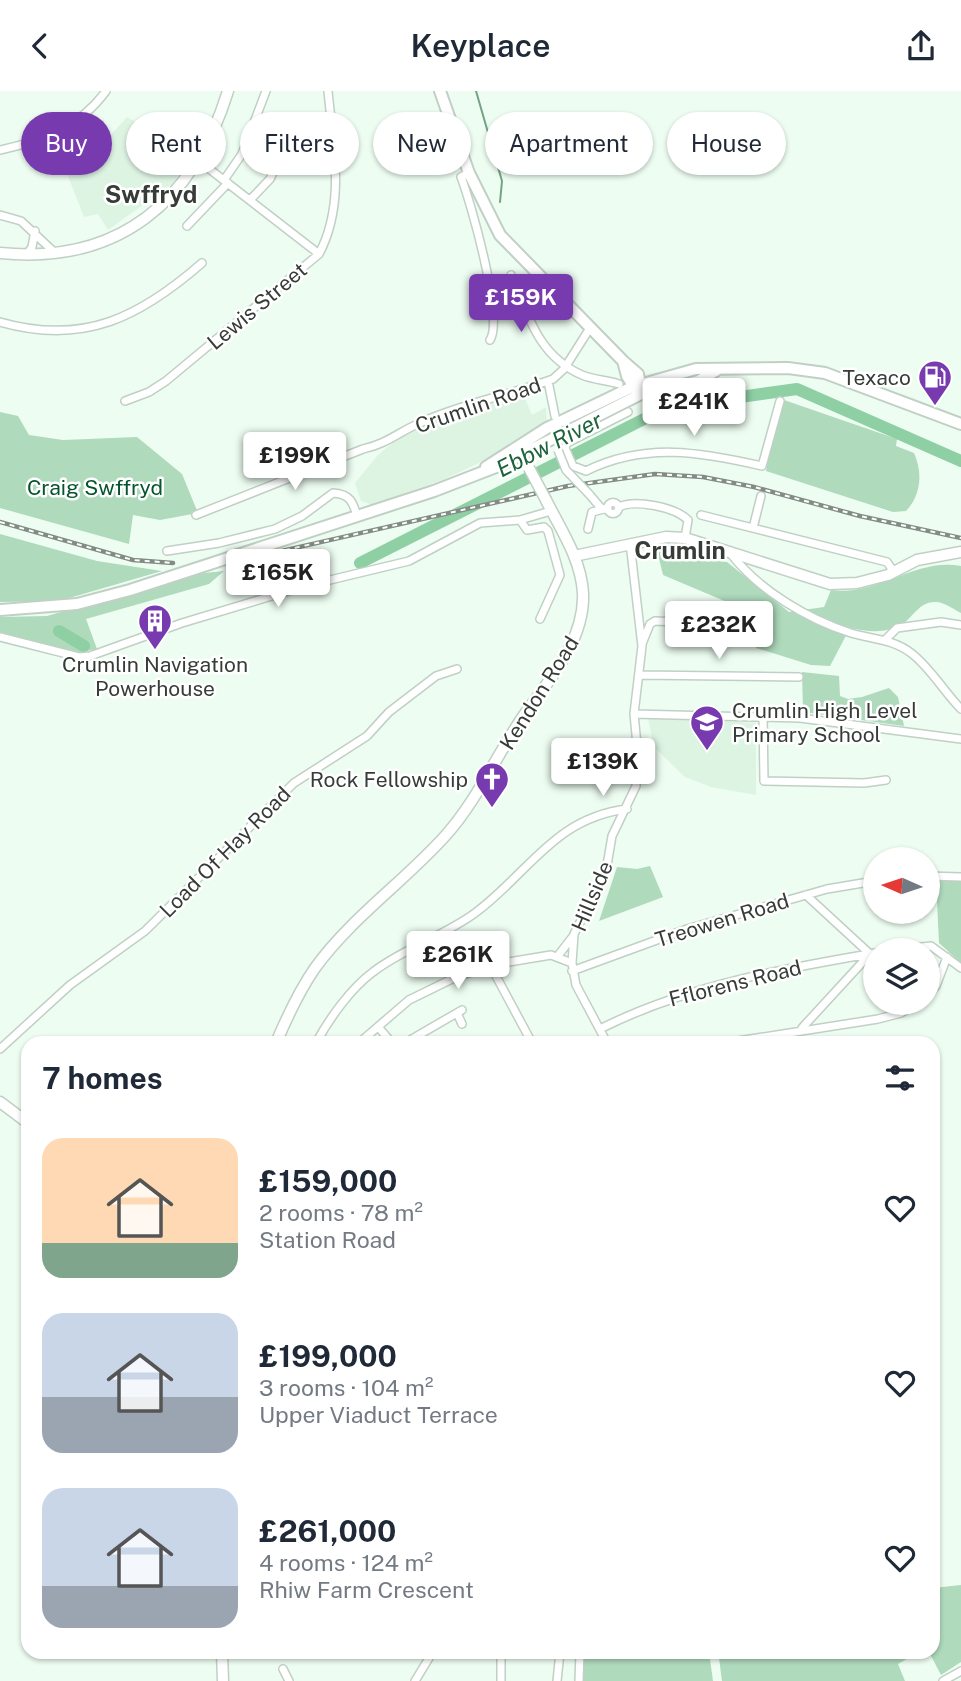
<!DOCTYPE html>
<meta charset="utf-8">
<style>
:root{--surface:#fff;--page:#f2f2f3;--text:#1f2937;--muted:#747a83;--accent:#783aaf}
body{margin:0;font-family:"Public Sans",sans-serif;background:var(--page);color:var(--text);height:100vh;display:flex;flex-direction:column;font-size:26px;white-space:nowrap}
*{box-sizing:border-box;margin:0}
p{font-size:23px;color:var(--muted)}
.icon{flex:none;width:38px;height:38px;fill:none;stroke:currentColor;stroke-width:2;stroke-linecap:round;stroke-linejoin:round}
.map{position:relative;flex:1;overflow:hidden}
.drawer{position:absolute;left:21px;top:945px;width:919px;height:623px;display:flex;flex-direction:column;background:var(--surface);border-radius:21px;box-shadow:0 2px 5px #0004}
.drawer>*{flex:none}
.banner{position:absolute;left:21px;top:21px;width:920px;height:63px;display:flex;gap:14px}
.needle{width:46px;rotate:273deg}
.fabs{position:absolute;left:863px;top:756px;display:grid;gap:14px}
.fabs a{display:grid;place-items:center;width:77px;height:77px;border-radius:50%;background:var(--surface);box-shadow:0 2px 5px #0004;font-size:35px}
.price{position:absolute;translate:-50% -60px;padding:0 16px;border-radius:7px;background:#fff;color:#222;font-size:23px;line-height:46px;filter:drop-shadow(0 2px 4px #0008)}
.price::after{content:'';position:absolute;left:50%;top:42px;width:21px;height:16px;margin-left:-10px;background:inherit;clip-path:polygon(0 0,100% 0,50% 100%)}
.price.selected{background:var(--accent);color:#fff}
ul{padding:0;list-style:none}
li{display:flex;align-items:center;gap:21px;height:175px;padding:0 21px}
li span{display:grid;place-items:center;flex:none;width:196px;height:140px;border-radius:21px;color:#555}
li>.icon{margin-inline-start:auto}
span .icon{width:84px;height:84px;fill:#fffc;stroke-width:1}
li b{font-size:30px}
h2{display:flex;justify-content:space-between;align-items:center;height:84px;padding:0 21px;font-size:30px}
.tag{padding:0 24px;border-radius:32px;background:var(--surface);box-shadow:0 2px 5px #0004;font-size:24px;line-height:63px}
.tag.selected{background:var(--accent);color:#fff}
header{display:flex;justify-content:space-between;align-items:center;height:91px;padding:0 21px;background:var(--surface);font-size:32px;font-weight:600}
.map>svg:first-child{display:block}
.built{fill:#ddf4e3}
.green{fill:#afdabc}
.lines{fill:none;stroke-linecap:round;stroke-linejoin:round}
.stream{stroke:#74a384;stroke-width:2}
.river{stroke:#8fcfa4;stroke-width:12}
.street-casing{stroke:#c0d0c5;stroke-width:10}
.secondary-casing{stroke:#c0d0c5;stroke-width:13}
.primary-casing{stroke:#c0d0c5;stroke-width:14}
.street{stroke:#fff;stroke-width:7}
.secondary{stroke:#fff;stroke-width:10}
.primary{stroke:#fff;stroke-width:10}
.rail-casing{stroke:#828c84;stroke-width:4.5}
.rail{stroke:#fff;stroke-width:2;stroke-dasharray:5;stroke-linecap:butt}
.street-bridge-casing{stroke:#c0d0c5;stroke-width:10;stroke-linecap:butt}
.secondary-bridge-casing{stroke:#c0d0c5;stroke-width:13;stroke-linecap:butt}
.street-bridge{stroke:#fff;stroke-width:7}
.secondary-bridge{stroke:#fff;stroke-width:10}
.labels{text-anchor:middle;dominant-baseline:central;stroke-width:5;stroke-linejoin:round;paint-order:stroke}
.street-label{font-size:21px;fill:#363c38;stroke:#fff}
.poi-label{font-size:21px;fill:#363c38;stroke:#fff;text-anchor:end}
.park-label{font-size:21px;fill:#05542d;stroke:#fff}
.water-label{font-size:23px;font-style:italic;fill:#1d633c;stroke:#fff}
.quarter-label{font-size:24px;font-weight:bold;fill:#363c38;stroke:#fff}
</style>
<header><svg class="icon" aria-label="back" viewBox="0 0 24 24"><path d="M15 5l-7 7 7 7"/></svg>Keyplace<svg class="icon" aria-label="share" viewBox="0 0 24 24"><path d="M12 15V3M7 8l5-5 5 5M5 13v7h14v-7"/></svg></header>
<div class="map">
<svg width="961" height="1590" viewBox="0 0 961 1590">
<rect width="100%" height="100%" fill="#edfdf1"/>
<path class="built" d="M127 26 165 48 169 42 197 58 172 93 108 139 98 123 84 126 64 75 98 58Z
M523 303 532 324 546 316 547 332 483 370 445 388 372 414 361 410 355 392 378 364 396 349 443 326Z
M648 627 756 632V704L711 696 685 686 654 656Z"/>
<path class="green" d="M180 24 209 38 200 56 171 40Z
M784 309 897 348 896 355 914 362C923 382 921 404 906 420L893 421 766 380 777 317Z
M0 321 18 325 29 344 63 349 137 346 182 383 198 422 160 429 133 424 129 453 0 417Z
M0 443 97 470 162 480 59 510 0 511Z
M656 455 727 471 789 521 824 516 831 499C876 506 916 466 961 475V522C953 518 944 511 936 511 921 510 914 524 904 532 887 543 869 541 850 537L830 575 811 574 756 557 753 522 663 484Z
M224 480 209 493 86 528 97 558 77 562 0 543V526L47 525 195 483Z
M802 581 839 585 840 605 848 608 862 606 889 597 898 606 904 635 803 621Z
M650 775 663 806 599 830 617 776 637 778Z
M936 790H961V872L939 852Z
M961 1494V1571L941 1584 929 1561H933V1497Z
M583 1561H709L713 1590H582Z
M722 1561H919L898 1573 905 1590H722L719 1567Z"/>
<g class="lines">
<path class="stream" d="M476 0 502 90 500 111"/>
<path class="river" d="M360 472 646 327 733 307 797 298 961 370
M59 540 84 555"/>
<g class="street-casing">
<path id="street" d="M0 59C42 50 80 36 106 0
M199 70 319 163
M469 82 461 86C471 112 504 228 490 249
M224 89 242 63 266 0
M250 109 270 88 292 42
M0 124 21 130 54 161
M187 135 228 92
M27 163 32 156 35 140
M511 184C528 224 538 265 582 284 594 289 607 289 619 293
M0 231C84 255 140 226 202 172
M548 290 555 325
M125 310 149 301 166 290 319 163C346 112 333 54 328 0
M628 321 567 352 565 357 573 375 586 380C645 351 701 361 762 375L780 310
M589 403 601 417
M607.5 417a5.5 5.5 0 1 1 11 0a5.5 5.5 0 1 1-11 0Z
M619 416C635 408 675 416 688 429L685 447
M196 424 363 358C389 352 398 341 422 331 464 312 510 304 553 288L564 278 590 237
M701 424 887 471 894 481
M520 429 527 439 544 436 548 440 560 484 540 528
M753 437 761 405
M588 438 592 421 608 417
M167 460 219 452 275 438 302 425 333 402C350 403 353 411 357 425
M731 463C759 499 807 528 851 542 871 548 893 548 911 562 930 576 944 601 961 618
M0 546 79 566 90 565 182 532 305 495 409 470 480 432 520 429 551 420
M885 549 897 537 941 531 961 534
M642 553 650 533 655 530 742 534
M640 584 799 586
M634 623 800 627 961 648
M763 624 764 690 864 692 886 689
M928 785 961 786
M893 859 931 855 961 877
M557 866 574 844
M572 880 687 838 827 798 875 790
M496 885 532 952
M928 904 936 895 947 866
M457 922 462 933
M379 937 392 952
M802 937 870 863 806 804
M600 938C685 895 781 878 875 862
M316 952C329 928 351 897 373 881 404 857 444 845 475 822 529 782 554 727 627 718
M359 952 409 909 456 886 497 873 551 864 572 872
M405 952 462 919
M607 952 576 894 572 872 574 843 606 780 612 745 636 695 637 654 634 623 642 555 630 452
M725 952 878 928 901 922 918 912
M0 958 70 894 145 840 294 692 367 645 389 621 436 585 457 578
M283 1578 289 1590
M415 1590 429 1567 428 1561
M501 1590V1561
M557 1590 560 1561
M579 1590 580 1561
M943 1590 961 1580"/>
</g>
<g class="secondary-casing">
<path id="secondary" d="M0 162C119 174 194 110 228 0
M574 465 666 446 685 447 830 493 857 492 888 484 917 469 961 461
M276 952C287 926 299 900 315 877 351 827 405 790 446 744 478 708 497 663 524 624 550 588 585 549 583 502 581 468 561 439 546 409
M0 1011 28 1032
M222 1561 223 1590"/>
</g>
<g class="primary-casing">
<path id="primary" d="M440 0 469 82 500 144 623 270 638 283 641 298
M623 270 627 285 636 299
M486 376 547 337 632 296 696 278 788 277 825 282 961 333
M0 519 77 513 130 499 434 400 501 374 641 303 698 290 716 280"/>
</g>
<use href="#street" class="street"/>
<use href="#secondary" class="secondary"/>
<use href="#primary" class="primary"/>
<g class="rail-casing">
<path id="rail" d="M0 431 133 469 173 472
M246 468 568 395 655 383 703 386 754 396 860 425 961 447"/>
</g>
<use href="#rail" class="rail"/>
<g class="street-bridge-casing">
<path id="street-bridge" d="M558 359 566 379 589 403"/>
</g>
<g class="secondary-bridge-casing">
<path id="secondary-bridge" d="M529 377 546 409"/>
</g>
<use href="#street-bridge" class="street-bridge"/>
<use href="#secondary-bridge" class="secondary-bridge"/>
</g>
<defs>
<g id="fuel-pin" transform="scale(1.75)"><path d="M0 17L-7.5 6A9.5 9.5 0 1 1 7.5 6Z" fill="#783aaf" stroke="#fff"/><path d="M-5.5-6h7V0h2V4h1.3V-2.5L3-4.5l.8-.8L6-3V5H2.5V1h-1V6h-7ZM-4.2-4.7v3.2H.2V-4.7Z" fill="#fff"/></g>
<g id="building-pin" transform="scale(1.75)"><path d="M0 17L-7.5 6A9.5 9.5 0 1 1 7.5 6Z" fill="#783aaf" stroke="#fff"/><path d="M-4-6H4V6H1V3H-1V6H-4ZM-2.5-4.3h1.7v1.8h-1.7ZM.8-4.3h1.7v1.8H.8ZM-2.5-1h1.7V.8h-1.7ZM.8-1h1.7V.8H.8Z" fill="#fff"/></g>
<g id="school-pin" transform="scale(1.75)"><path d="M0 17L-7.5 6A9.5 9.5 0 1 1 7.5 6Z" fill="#783aaf" stroke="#fff"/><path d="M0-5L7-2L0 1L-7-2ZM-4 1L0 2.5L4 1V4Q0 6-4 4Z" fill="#fff"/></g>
<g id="church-pin" transform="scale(1.75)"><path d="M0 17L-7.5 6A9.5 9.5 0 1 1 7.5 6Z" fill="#783aaf" stroke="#fff"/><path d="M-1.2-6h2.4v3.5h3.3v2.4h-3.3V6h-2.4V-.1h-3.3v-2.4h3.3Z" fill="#fff"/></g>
</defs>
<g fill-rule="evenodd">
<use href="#fuel-pin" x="935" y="286"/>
<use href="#building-pin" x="155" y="530"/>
<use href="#school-pin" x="707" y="631"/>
<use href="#church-pin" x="492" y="688"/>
</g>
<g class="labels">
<g class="street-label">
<text transform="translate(257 215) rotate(-40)">Lewis Street</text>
<text transform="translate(478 314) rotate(-19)">Crumlin Road</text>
<text transform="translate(539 602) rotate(-58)">Kendon Road</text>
<text transform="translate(225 761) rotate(-45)">Load Of Hay Road</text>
<text transform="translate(592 805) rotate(-67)">Hillside</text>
<text transform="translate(722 829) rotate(-17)">Treowen Road</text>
<text transform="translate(735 892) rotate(-14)">Fflorens Road</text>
</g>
<g class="poi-label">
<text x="911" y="286">Texaco</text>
<text x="155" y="573" text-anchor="middle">Crumlin Navigation<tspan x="155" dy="24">Powerhouse</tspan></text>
<text x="732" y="619" text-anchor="start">Crumlin High Level<tspan x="732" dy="24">Primary School</tspan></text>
<text x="468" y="688">Rock Fellowship</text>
</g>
<g class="park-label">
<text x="95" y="396">Craig Swffryd</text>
</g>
<g class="water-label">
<text transform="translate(549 353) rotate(-27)">Ebbw River</text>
</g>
<g class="quarter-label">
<text x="151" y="103">Swffryd</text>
<text x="680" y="459">Crumlin</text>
</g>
</g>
</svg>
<div class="fabs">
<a><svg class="needle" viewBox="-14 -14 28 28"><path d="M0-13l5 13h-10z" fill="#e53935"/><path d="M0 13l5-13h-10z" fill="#747a83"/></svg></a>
<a><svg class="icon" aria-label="layers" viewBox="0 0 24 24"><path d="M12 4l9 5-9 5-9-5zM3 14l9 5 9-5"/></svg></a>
</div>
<b class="price selected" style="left:521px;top:243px">£159K</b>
<b class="price" style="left:694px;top:347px">£241K</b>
<b class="price" style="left:295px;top:401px">£199K</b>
<b class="price" style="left:278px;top:518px">£165K</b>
<b class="price" style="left:719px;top:570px">£232K</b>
<b class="price" style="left:603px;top:707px">£139K</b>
<b class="price" style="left:458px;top:900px">£261K</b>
<div class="banner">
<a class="tag selected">Buy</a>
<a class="tag">Rent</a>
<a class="tag">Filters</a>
<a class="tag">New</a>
<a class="tag">Apartment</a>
<a class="tag">House</a>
</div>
<section class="drawer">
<h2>7 homes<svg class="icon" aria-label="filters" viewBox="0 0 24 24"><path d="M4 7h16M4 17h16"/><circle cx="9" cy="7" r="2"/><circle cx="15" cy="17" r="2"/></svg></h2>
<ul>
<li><span style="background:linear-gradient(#ffd9b3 75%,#7fa58c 0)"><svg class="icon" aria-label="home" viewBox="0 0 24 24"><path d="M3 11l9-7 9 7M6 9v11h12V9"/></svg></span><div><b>£159,000</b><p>2 rooms · 78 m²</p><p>Station Road</p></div><svg class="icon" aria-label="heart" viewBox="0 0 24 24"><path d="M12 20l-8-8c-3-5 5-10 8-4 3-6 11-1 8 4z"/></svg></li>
<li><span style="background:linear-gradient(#c9d6e8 60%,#9aa5b1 0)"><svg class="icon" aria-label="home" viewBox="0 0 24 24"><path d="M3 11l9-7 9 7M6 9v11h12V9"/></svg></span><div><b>£199,000</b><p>3 rooms · 104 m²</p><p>Upper Viaduct Terrace</p></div><svg class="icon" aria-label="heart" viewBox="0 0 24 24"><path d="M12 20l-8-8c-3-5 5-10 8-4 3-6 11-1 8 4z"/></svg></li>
<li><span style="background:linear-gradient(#c9d6e8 70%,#9aa5b1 0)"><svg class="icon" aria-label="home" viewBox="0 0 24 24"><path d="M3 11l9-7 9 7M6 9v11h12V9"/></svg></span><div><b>£261,000</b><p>4 rooms · 124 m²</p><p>Rhiw Farm Crescent</p></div><svg class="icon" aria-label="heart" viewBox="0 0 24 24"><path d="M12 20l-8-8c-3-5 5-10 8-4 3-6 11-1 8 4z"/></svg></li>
</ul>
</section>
</div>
